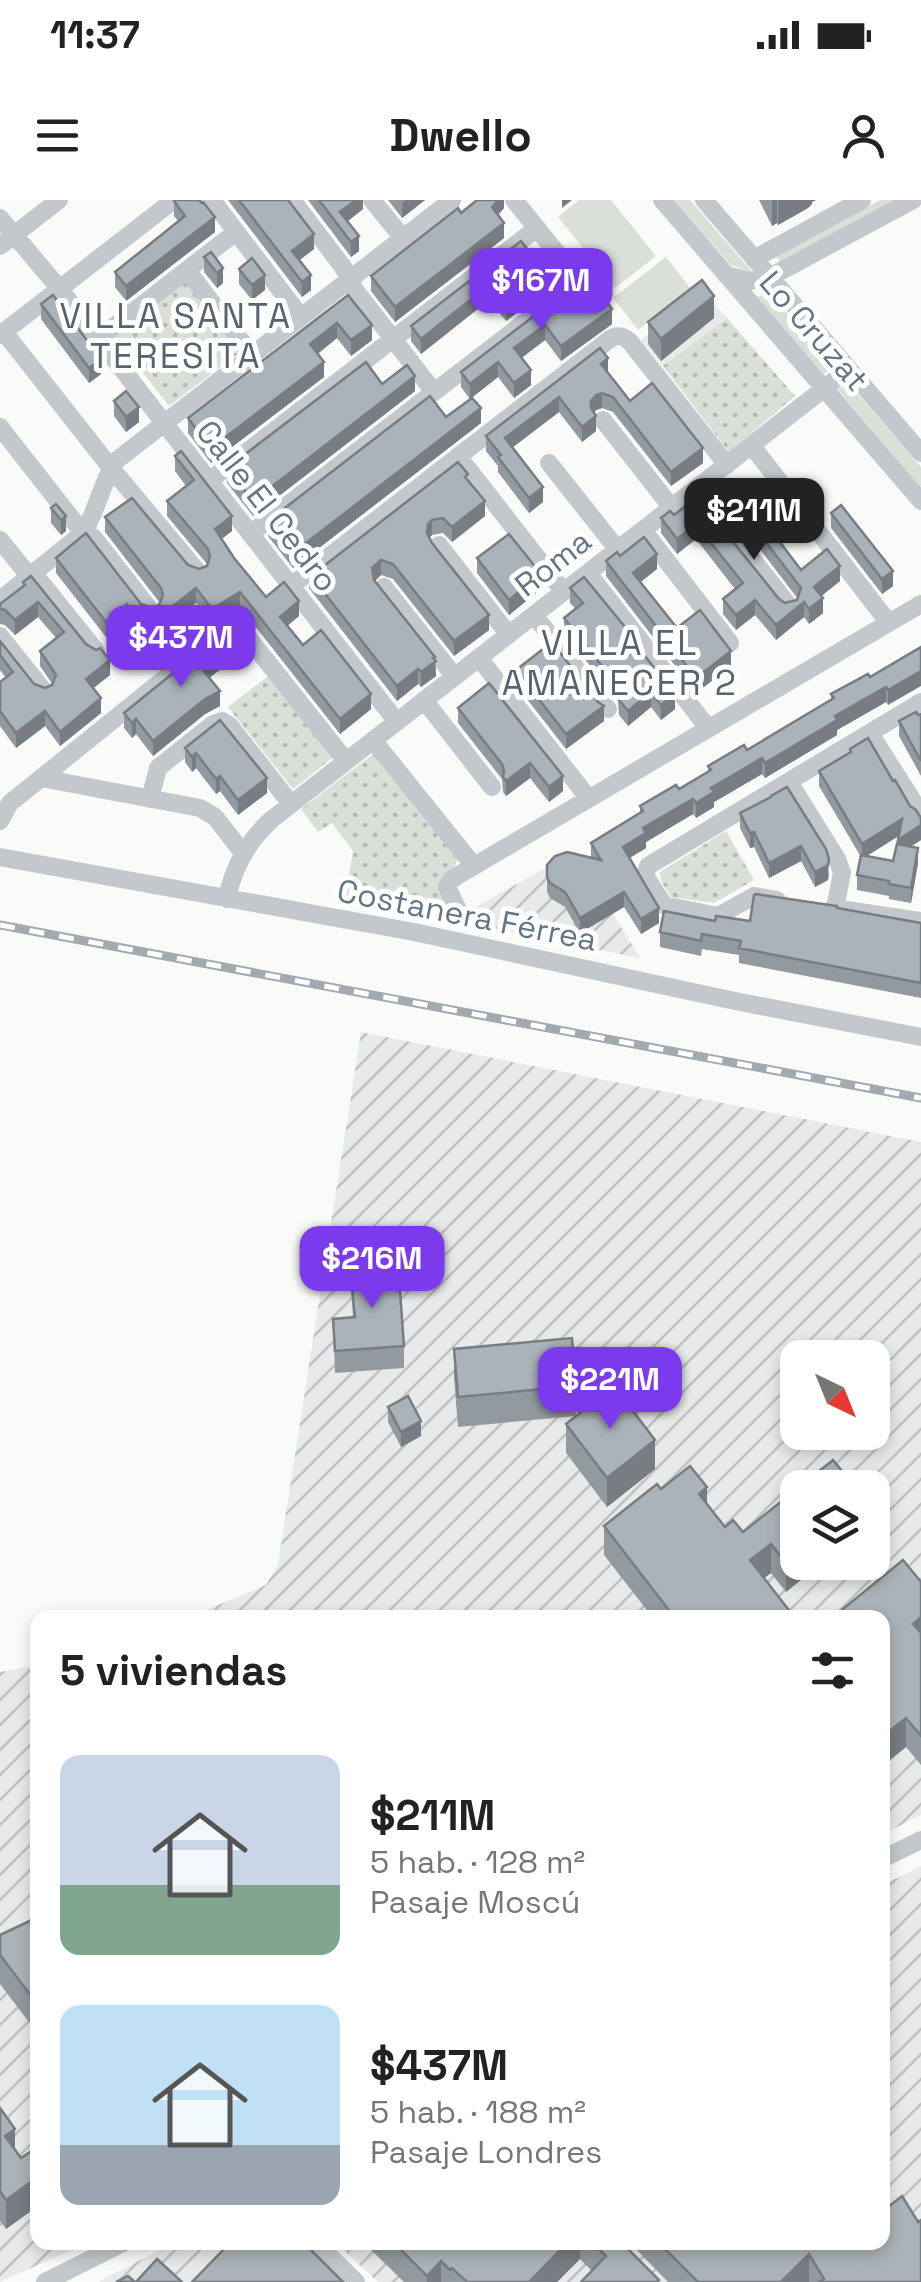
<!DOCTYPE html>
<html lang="es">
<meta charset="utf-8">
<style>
:root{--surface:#fff;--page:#f2f2f2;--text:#222;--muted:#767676;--accent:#7c3aed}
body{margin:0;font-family:"Space Grotesk",sans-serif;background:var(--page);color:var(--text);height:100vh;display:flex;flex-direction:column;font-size:38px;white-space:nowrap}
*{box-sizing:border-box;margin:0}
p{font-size:32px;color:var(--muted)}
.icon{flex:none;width:55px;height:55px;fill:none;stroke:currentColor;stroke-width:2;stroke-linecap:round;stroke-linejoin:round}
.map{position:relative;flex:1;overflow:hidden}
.drawer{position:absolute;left:30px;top:1410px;width:860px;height:640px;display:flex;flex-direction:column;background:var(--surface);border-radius:20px;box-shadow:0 5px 15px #0003}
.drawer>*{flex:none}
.needle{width:65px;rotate:137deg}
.buttons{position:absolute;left:780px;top:1140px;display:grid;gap:20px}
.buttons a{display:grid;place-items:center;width:110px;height:110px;border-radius:20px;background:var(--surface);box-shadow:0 5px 15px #0003;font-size:50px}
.price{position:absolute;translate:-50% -85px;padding:0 22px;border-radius:20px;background:var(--accent);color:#fff;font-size:32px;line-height:65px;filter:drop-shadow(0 2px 5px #0008)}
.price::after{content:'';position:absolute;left:50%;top:60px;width:30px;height:22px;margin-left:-15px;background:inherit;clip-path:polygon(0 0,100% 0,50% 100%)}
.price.selected{background:#222;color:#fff}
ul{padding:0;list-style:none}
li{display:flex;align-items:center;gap:30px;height:250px;padding:0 30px}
li span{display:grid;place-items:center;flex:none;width:280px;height:200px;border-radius:20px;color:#555}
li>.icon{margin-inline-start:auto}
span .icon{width:120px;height:120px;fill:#fffc;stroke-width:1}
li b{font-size:42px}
h2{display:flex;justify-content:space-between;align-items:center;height:120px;padding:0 30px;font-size:42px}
.status{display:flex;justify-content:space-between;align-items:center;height:70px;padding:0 50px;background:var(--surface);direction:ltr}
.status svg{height:28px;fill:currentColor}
header{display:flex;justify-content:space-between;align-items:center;height:130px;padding:0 30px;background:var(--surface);font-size:45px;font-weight:700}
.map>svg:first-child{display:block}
.built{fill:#e8e9e9}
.industrial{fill:url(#industrial-furrows);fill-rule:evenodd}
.grass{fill:#dadfd7}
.park{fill:url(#park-dots)}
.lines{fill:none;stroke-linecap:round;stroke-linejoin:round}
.minor{stroke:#c3c8cc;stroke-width:18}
.rail-casing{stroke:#a2aab0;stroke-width:9}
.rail{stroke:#fff;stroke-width:5;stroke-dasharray:15;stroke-linecap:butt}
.wall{fill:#929a9f;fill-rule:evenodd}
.shaded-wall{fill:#777d82}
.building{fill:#aab3b9;stroke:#777d82;stroke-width:2.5}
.labels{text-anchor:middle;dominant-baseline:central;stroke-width:10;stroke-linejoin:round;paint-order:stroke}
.street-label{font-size:32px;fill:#657683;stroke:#fff}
.neighbourhood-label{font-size:35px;letter-spacing:2.5px;fill:#57646e;stroke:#fff}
</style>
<div class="status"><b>11:37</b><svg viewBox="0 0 49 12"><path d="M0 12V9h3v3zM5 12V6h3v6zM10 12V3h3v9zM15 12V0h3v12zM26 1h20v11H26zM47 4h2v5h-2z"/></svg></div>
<header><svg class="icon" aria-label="menu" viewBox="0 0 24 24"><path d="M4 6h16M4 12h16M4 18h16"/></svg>Dwello<svg class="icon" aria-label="person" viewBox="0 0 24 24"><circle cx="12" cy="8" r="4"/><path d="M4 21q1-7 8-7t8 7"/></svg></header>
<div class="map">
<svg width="921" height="2082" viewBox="0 0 921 2082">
<defs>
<pattern id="industrial-furrows" width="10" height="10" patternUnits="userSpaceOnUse" patternTransform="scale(2.5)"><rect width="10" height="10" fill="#e8e9e9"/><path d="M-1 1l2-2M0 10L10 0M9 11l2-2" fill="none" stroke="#c0c1c2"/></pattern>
<pattern id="park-dots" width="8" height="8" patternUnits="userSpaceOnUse" patternTransform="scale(2.5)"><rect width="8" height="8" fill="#dadfd7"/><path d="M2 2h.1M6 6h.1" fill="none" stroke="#b4b9b4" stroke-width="1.8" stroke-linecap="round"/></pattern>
</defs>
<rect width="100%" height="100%" fill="#fafaf8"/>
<path class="built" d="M702 90 727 118 663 166 641 140Z"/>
<path class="industrial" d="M575 651 640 758 453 720Z
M361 832 921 942V1615L883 1634 882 1418H187L266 1385 278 1364ZM798 1158H872V1232H798ZM798 1288H872V1362H798Z
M37 1465 38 2042 87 2043 0 2082V1472Z
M921 1666V2082H378L336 2043 882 2042 883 1685Z
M175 2042 289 2043 326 2082H98Z"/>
<path class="grass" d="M579 0H611L656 56 615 88 558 17Z
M674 0H690L753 73 731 65Z
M880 0H901L782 66 776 56Z
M666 57 691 89 638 130 613 98Z
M770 93 833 167 824 174 757 97Z
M847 182 921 267V287L838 190Z"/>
<path class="park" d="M188 80 244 149 169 206 115 137Z
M727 118 795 196 729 252 663 166Z
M272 473 336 555 293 589 228 507Z
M376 552 458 658 455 666 442 678 452 704 441 718 345 700 353 651 332 623 318 632 301 609Z
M726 631 754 680 714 703 671 697 661 681 660 672Z"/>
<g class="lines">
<path class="minor" d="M212 0 301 117
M292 0 343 67 355 90 434 192
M372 0 403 38
M662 0 921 301
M704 0 921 253
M0 18 59 88 397 522
M0 46 59 0
M754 59 862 0
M187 70 252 155
M726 75 750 81 770 77 913 0
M4 132 111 268 198 372
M0 135 174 0
M98 139 236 32
M603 220 672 308
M0 227 83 333 94 338 151 411
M752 246 889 423
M458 256 564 392
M549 263 618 350
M209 281 537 28
M697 289 789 406
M643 330 730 443
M250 334 569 88 573 79 570 69 514 0
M0 340 30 377
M439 345 509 435
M588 373 708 528
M34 374 96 451
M291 386 610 139C618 134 625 136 631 143L727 265
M384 387 455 477
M0 400 83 333C98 310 101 282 117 260L452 0
M534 415 608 509
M0 436 44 491
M479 458 589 599
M424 500 492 587
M870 533 921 614
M373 540 474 666
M41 578 200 608 215 617 243 653
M789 582 837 659 842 673 835 708
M150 599 158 568 213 524 222 521 230 526 291 604
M0 621 10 603 225 430 235 427 246 435 346 561
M0 657 414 732 735 801 921 837
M227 699C233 667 247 642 271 620L849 169
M777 700 754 696 718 716 664 705 645 676 648 666 921 502
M833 708 921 721
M458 710 447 687 451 680 457 676 921 404
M882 1659 921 1640
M315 2042 356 2082
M45 2082 125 2042"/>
<g class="rail-casing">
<path id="rail" d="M0 725 921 898"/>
</g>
<use href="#rail" class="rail"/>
</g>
<path class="wall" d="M228 0H288L314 49 299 60 311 90 302 97Z
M308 0H363V9L348 21 359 51 351 57Z
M388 0H425L402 18Z
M504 0V8L498 15 504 38 395 122 371 91V76L461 13Z
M759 0H816L812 2V4L808 8 778 25 777 23 772 26Z
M174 1 215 32 126 101 115 87V72L178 21 174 16Z
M521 41 531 69 514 82 523 108 506 121 489 100 421 154 411 141V126Z
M204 57 223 83 217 88 204 72Z
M239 69 265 90 252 100 239 84Z
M574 85 588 104 612 124 561 161 545 140 522 158 531 185 514 198 498 177 470 199 461 187V172Z
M41 104 101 174 89 183 41 119Z
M324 112 372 140 351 156 337 138 318 154 324 177 211 263 188 233V218Z
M714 118 661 161 648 144V122Z
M600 148 608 174 630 201 703 263 671 286 613 212 602 208 596 210 594 213 596 231 582 242 559 212 512 248 543 302 529 313 498 272V266L486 251V236Z
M382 184 415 191 253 316 227 283V268Z
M114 201 139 222 126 232 114 216Z
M446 217 481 223 293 368 268 336V321Z
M175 256 232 331 221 339 234 358 266 397 299 416 287 426 303 445 371 509 340 534 240 407 212 424 196 403 145 443 127 419 106 437 56 373V358L141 404 152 408 159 405 160 403 105 332V317L188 365 199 369 207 366V364L167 316V301L186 286 175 271Z
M468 280 485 316 452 342 443 333 432 335 429 338 489 430 454 456 393 379 381 375 375 381 435 460 436 476 421 487 418 484 397 501 309 388V373L321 368Z
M697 297 779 399 785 403 798 399 746 331V316L801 370 840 381 821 396 823 413 809 424 804 417 776 440 755 415 736 430 723 414V399L735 389 696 339 677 354 661 333V318L674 315Z
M56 304 66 331 61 335 51 323V308Z
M831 313 893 386 882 394 831 328Z
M477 358 541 389 509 415 477 373Z
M606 361 657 369 640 382 677 428 731 466 696 493 606 376Z
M23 382 110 475 93 488 101 513 60 546 45 526 16 548 0 526V482L6 478 0 470V441L34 484 45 488 53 485 40 466V451L56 438 38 417 15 435 5 425 0 424V404L23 386Z
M570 388 639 448 675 509 661 520 651 507 628 526 619 515 618 501 564 433V418L576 409 570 403Z
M213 444 245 454 230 466 228 463 209 478 220 506 205 514 153 556 136 534 132 538 124 528V513Z
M921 447 888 505 886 502 837 530V535L765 578 762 574 714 602V607L696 618 693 614 646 642V648L629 658 659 723 641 734 624 707 580 733 565 707 550 698 547 692V665L591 657V643L640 612V606L679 589 708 571V566L747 550 831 500V494L870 477Z
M516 470 598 502 604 521 566 549 516 485Z
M489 483 563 591 549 602 530 578 506 596 503 592 502 579 458 523V508Z
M921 514V576L899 536V521Z
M185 548 267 593 238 615 220 591 216 594 196 568 192 572 185 562Z
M850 549 910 606 921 618V640L911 646 918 663 911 703 889 699V696L857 690V675L861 657 819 586V571L850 553ZM898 636 893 661 866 656Z
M771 598 829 674 828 680 815 687 801 661 769 678 754 647 750 648 740 628V613Z
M837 708 921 723V798L739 763V755L702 749 701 756 660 747V732L715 721H750Z
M350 1069 404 1146V1168L335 1173 333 1119 353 1117Z
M454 1149 576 1186V1216L458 1227 454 1178Z
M388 1207 421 1236 401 1247 388 1222Z
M566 1224 655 1269 607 1307 566 1253Z
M798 1288V1362H823L786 1392 771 1373 764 1378 795 1418H653L604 1355V1326L661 1289 707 1304 725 1327 743 1332Z
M921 1382V1565L906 1547 882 1566Z
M38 1717V1834L0 1784V1735Z
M0 1908 15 1950 21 1958 38 1956V2006L6 2029 0 2021Z
M363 2042H621L659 2082 592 2071 580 2059 557 2082H404Z
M629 2042H882L921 2082H668Z"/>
<path class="shaded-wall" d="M356 0H363V9L340 27V12Z
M406 0H425L402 18V3Z
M498 0H504V8L492 22V7Z
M562 0H572L562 8Z
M772 0H777V23L772 26Z
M778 0H816L812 2V4L808 8 778 25Z
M215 17V32L126 101V86Z
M504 23V38L395 122V107Z
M314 34V49L292 66V51Z
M359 36V51L351 57V42Z
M531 54V69L507 87V72Z
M223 68V83L217 88V73Z
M265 75V90L252 100V85Z
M311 75V90L302 97V82Z
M489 85V100L421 154V139Z
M523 93V108L506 121V106Z
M714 96V118L661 161V139Z
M612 109V124L561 161V146Z
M337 123V138L310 159V144Z
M372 125V140L351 156V140Z
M545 125V140L514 163V148Z
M608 158V173L601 164Z
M101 159V174L89 183V168Z
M324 162V177L211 263V248Z
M498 162V177L470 199V184Z
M531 170V185L514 198V183Z
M415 176V191L253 316V301Z
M602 193V208L596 210 591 216V201L596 195Z
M559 197V212L505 253V238Z
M139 207V222L126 232V217Z
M481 208V223L293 368V353Z
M596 216V231L582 242V227Z
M703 248V263L671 286V272Z
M543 287V302L529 313V298Z
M485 301V316L452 342V327Z
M66 316V331L61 335V320Z
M232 316V331L215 344V329Z
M432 320V335L428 339 427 348 428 324Z
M696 324V339L677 354V339Z
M657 354V369L633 388V373Z
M381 360V375L372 383V368Z
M840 366V381L814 402V387Z
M893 371V386L882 394V379Z
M541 374V389L509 415V400Z
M196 388V403L145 443V428Z
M240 392V407L212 424V409Z
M823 398V413L809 424V409Z
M755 400V415L736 430V415Z
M299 401V416L280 432V417Z
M38 402V417L15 435V420Z
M804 402V417L776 440V425Z
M127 404V419L106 437V422Z
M489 415V430L454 456V441Z
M245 439V454L230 466V451Z
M228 448V463L202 484V469Z
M731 451V466L696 493V478Z
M435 457 436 476 421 487V472Z
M110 460V475L86 494V479Z
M418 469V484L397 501V486Z
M921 471V486L888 505V490Z
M886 487V502L837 530V535L765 578V563L835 516Z
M220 491V506L205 514 153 556V541L205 499Z
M651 492V507L628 526V511Z
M371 494V509L340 534V519Z
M675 494V509L661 520V505Z
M101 498V513L60 546V532Z
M604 506V521L566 549V534Z
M45 511V526L16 548V533Z
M136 519V534L132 538V523Z
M196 553V568L192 572V557Z
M762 558V574L714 602V607L696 618V603L711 588Z
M530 563V578L506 596V581Z
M220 576V591L216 594V579Z
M563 576V591L549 602V587Z
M267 578V593L238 615V600Z
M693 599V614L646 642V648L623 662V647L643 628Z
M902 619V634L862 659V644Z
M921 625V640L898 655V640Z
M754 632V647L750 648V633Z
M801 646V661L769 678V663Z
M918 648V663L911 703V688Z
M829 659 828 680 815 687V672Z
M624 692V707L580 733V718Z
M659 708V723L641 734V719Z
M421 1221V1236L401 1247V1232Z
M655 1240V1269L607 1307V1278Z
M707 1287V1316L699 1294Z
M771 1344V1373L750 1389V1360Z
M798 1354V1362H823L786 1392V1363Z
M921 1417V1446L913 1424Z
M906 1518V1547L882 1566V1537Z
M15 1929V1958L5 1936Z
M38 1977V2006L6 2029V2000Z
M568 2042H580V2059L557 2082H529Z
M809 2054V2082H781Z
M441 2061V2082H427V2076Z"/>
<path class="building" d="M175 0H199L202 3 203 2 215 17 126 86 115 72 185 16 174 1Z
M239 0H288L314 34 292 51 311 75 302 82Z
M319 0H356L340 12 359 36 351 42Z
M477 0H498L492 7 504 23 395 107 371 76 458 8 461 13Z
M521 41 531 54 507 72 523 93 506 106 489 85 421 139 411 126Z
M211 52 223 68 217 73 204 57Z
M252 58 265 75 252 85 239 69Z
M702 80 714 96 661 139 648 122Z
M574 85 588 104 601 94 612 109 561 146 545 125 514 148 531 170 514 183 498 162 470 184 461 172Z
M53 95 101 159 89 168 41 104Z
M348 95 372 125 351 140 337 123 310 144 324 162 211 248 188 218Z
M600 148 608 158 601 164 630 201 652 183 703 248 671 272 613 197 602 193 596 195 591 201V208L596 216 582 227 559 197 505 238 543 287 529 298 498 257 501 255 486 236Z
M366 162 382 184 407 165 415 176 253 301 227 268Z
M126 191 139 207 126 217 114 201Z
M430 196 446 217 472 198 481 208 293 353 268 321Z
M181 251 232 316 215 329 234 358 266 397 284 382 299 401 280 417 303 445 321 430 371 494 340 519 240 392 212 409 196 388 145 428 127 404 106 422 56 358 86 333 141 404 152 408 159 405 163 395 161 388 105 317 132 298 188 365 199 369 207 366 210 356 208 349 167 301 194 280 175 256Z
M458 262 468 274 465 277 485 301 452 327 443 318 432 320 428 324 427 333 432 343 489 415 454 441 393 364 381 360 372 368 374 380 435 457 433 458 436 461 421 472 418 469 397 486 309 373 319 365 321 368 329 362Z
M697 297 779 399 785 403 797 400 801 388 746 316 755 309 801 370 827 349 840 366 814 387 823 398 809 409 804 402 776 425 755 400 736 415 723 399 743 383 696 324 677 339 661 318 670 311 674 315Z
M56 304 66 316 61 320 51 308Z
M841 305 893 371 882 379 831 313Z
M509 334 541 374 509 400 477 358Z
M644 337 657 354 633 373 677 428 700 410 731 451 696 478 606 361 617 352 620 356Z
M31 376 86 444 96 450 100 448 110 460 86 479 101 498 60 532 45 511 16 533 0 511V482L13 472 0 455V441L34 484 45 488 52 485 56 475 40 451 64 432 38 402 15 420 5 410 0 409V404L25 385 23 382Z
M584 377 639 444 637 446 675 494 661 505 651 492 628 511 619 500 620 493 618 486 564 418 583 403 570 388Z
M234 427 245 439 230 451 228 448 202 469 220 491 205 499 153 541 136 519 132 523 124 513 211 442 213 444Z
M552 442 598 502 604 506 566 534 516 470Z
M921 447V471L888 490 886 487 835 516 837 520 765 563 762 558 711 588 714 592 696 603 693 599 643 628 646 633 623 647 659 708 641 719 624 692 580 718 565 692 550 683 547 677V665L555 656 567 652 601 660 591 643 643 611 640 606 676 585 679 589 711 570 708 566 744 545 747 550 834 498 831 494 868 474 870 477Z
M489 483 563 576 549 587 530 563 506 581 503 577 504 571 502 564 458 508Z
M916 512 918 515 921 514V561L899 521Z
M220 520 267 578 238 600 220 576 216 579 196 553 192 557 185 548Z
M868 538 893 581 895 580 910 606 916 610 921 618V625L898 640 902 619 862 644 819 571 851 552 850 549Z
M787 587 826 649 829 659 828 665 815 672 801 646 769 663 754 632 750 633 740 613 771 597V596Z
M897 644 918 648 911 688 889 684V681L857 675 861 655 893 661Z
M756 694 837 706V708L921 723V783L739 748 741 741 702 734 701 741 660 732 664 711 715 721 716 716 750 721 754 695Z
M398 1064 404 1146 335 1151 333 1119 355 1117 350 1069Z
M572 1138 576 1186 458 1197 454 1149Z
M614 1186 655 1240 607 1278 566 1224Z
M408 1196 421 1221 401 1232 388 1207Z
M833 1260 856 1288H798Z
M690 1266 707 1287 699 1294 725 1327 733 1320 743 1332 798 1288V1354L786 1363 771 1344 750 1360 795 1418H675L604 1326 657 1284 661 1289Z
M903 1360 921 1382V1417L913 1424 921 1433V1536L906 1518 882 1537V1418H832Z
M38 1717V1805L0 1755V1735Z
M0 1908 15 1929 5 1936 21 1958 33 1950 38 1956V1977L6 2000 0 1991Z
M902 1996 918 2022 921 2020V2082H819L824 2079 809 2054 781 2082H698L658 2042H882V2001L888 2007Z
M231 2042H303L343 2082H192Z
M393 2042H568L529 2082H467L452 2068 450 2070 441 2061 427 2076Z
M592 2042H621L659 2080 657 2082H581L606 2056Z
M157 2059 182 2082H136Z
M128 2076 135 2082H116Z"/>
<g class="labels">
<g class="street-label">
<text transform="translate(814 131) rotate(49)">Lo Cruzat</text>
<text transform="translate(267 306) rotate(52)">Calle El Cedro</text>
<text transform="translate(553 363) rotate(-38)">Roma</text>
<text transform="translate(467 715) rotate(11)">Costanera Férrea</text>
</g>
<g class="neighbourhood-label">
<text x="176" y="116">VILLA SANTA<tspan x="176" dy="40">TERESITA</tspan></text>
<text x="620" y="443">VILLA EL<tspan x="620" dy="40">AMANECER 2</tspan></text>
</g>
</g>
</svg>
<div class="buttons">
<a><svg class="needle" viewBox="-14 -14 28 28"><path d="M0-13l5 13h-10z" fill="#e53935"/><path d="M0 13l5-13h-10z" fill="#767676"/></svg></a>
<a><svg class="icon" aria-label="layers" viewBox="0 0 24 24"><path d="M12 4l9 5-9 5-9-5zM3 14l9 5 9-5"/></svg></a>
</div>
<b class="price" style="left:541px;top:133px">$167M</b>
<b class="price selected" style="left:754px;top:363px">$211M</b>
<b class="price" style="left:181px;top:490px">$437M</b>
<b class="price" style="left:372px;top:1111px">$216M</b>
<b class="price" style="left:610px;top:1232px">$221M</b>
<section class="drawer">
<h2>5 viviendas<svg class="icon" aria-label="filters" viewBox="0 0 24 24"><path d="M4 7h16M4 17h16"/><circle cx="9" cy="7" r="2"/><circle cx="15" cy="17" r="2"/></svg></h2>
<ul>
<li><span style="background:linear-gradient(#c9d6e8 65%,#7fa58c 0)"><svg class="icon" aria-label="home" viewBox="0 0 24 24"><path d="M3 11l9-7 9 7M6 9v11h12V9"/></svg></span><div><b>$211M</b><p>5 hab. · 128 m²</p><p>Pasaje Moscú</p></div></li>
<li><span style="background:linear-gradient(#bfe0f5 70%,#9aa5b1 0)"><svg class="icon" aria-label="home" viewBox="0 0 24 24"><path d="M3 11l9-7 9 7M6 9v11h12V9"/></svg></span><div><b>$437M</b><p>5 hab. · 188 m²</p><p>Pasaje Londres</p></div></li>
</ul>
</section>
</div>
